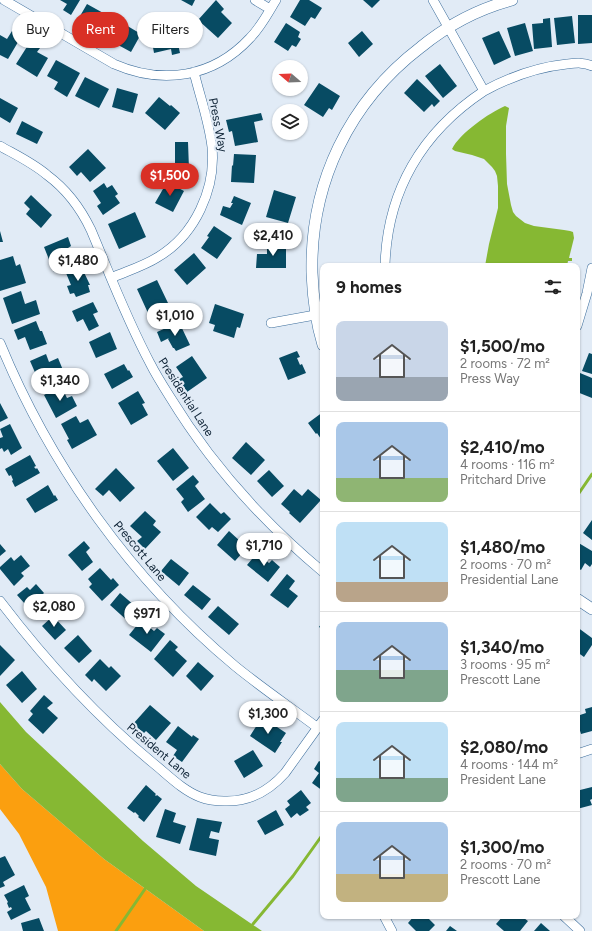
<!DOCTYPE html>
<meta charset="utf-8">
<style>
:root{--surface:#fff;--page:#f2f2f2;--text:#222;--muted:#767676;--line:#e0e0e0;--accent:#d93025}
body{margin:0;font-family:Figtree,sans-serif;background:var(--page);color:var(--text);height:100vh;display:flex;flex-direction:column;font-size:15px;white-space:nowrap}
*{box-sizing:border-box;margin:0}
p{font-size:13px;color:var(--muted)}
.icon{flex:none;width:22px;height:22px;fill:none;stroke:currentColor;stroke-width:2;stroke-linecap:round;stroke-linejoin:round}
.map{position:relative;flex:1;overflow:hidden}
.panel{position:absolute;left:320px;top:263px;width:260px;height:656px;display:flex;flex-direction:column;background:var(--surface);border-radius:8px;box-shadow:0 1px 3px #0004}
.panel>*{flex:none}
.guide{position:absolute;left:12px;top:12px;width:248px;height:36px;display:flex;gap:8px}
.needle{width:26px;rotate:289deg}
.buttons{position:absolute;left:272px;top:60px;display:grid;gap:8px}
.buttons a{display:grid;place-items:center;width:36px;height:36px;border-radius:50%;background:var(--surface);box-shadow:0 1px 3px #0004;font-size:20px}
.price{position:absolute;translate:-50% -34px;padding:0 9px;border-radius:14px;background:#fff;color:#222;font-size:13px;line-height:26px;filter:drop-shadow(0 1px 2px #0008)}
.price::after{content:'';position:absolute;left:50%;top:24px;width:12px;height:9px;margin-left:-6px;background:inherit;clip-path:polygon(0 0,100% 0,50% 100%)}
.price.on{background:var(--accent);color:#fff}
ul{padding:0;list-style:none}
li{display:flex;align-items:center;gap:12px;height:100px;padding:0 16px}
li+li{border-top:1px solid var(--line)}
li span{display:grid;place-items:center;flex:none;width:112px;height:80px;border-radius:8px;color:#555}
li>.icon{margin-inline-start:auto}
span .icon{width:48px;height:48px;fill:#fffc;stroke-width:1}
li b{font-size:17px}
h2{display:flex;justify-content:space-between;align-items:center;height:48px;padding:0 16px;font-size:17px}
.tag{padding:0 14px;border-radius:18px;background:var(--surface);box-shadow:0 1px 3px #0004;font-size:14px;line-height:36px}
.tag.on{background:var(--accent);color:#fff}
.map>svg:first-child{display:block}
.forest{fill:#fb9f0f}
.water{fill:#86b833}
.lines{fill:none;stroke-linecap:round;stroke-linejoin:round}
.stream{stroke:#86b833;stroke-width:3}
.building{fill:#074b63}
.minor-casing{stroke:#3d6e9c;stroke-width:10}
.tertiary-casing{stroke:#3d6e9c;stroke-width:12}
.minor{stroke:#fff;stroke-width:9}
.tertiary{stroke:#fff;stroke-width:11}
.labels{text-anchor:middle;dominant-baseline:central;stroke-width:4;stroke-linejoin:round;paint-order:stroke}
.street-label{font-size:12px;fill:#0c2134;stroke:#e1ebf6}
</style>
<div class="map">
<svg width="592" height="931" viewBox="0 0 592 931">
<rect width="100%" height="100%" fill="#e1ebf6"/>
<path class="forest" d="M0 764 22 789 104 859 204 931H58L46 887 19 834 0 809Z"/>
<path class="water" d="M505 106 509 108 506 126V154L507 184 511 205 513 212 516 216 525 223 534 226 564 230 570 231 573 232 574 238 569 258H572V261H568L567 266H485L489 244 498 208V186L497 176 495 171 492 167 484 159 472 155 455 151 452 149C460 133 489 113 505 106Z
M0 702 26 732 143 841 196 886 262 931H204L104 859 22 789 0 764Z"/>
<g class="lines">
<path class="stream" d="M577 496 592 474
M253 924 293 876 323 834
M116 931 145 889"/>
</g>
<path class="building" d="M60 0H80L71 15 63 10 67 4Z
M181 0H195L192 6Z
M216 0 224 9 221 12 232 23 218 38 198 20Z
M300 0H309L322 8 315 19 311 17 305 26 290 17Z
M363 0H380L372 8Z
M87 4 105 14 104 15 110 19 103 32 88 24 85 28 76 23Z
M578 15H592V43L578 44Z
M572 16 575 43 557 45 554 18Z
M550 18 552 47 534 49 532 24 543 23V19Z
M119 21 141 34 131 52 109 40Z
M286 23 300 32 298 37 301 39 296 47 292 45 288 51 274 42Z
M525 23 533 51 515 56 507 28Z
M174 26 180 53 172 55 171 49 154 53 151 36 155 35 154 30Z
M12 31 21 37 8 59 0 55V35L7 39Z
M362 31 373 44 359 57 348 43Z
M499 31 511 57 494 65 482 38Z
M30 42 40 48 37 52 48 58 37 77 16 64Z
M56 60 80 73 67 97 54 89 58 82 47 76Z
M440 64 457 86 443 98 425 76Z
M85 77 109 89 99 108 75 96Z
M417 79 440 101 434 107 432 104 424 112 404 93Z
M319 83 340 96 332 110 329 108 323 117 304 105Z
M117 88 138 94 133 113 112 107Z
M159 97 170 106 171 105 180 113 165 130 145 113Z
M0 98 18 108 10 123 0 117Z
M261 113 263 120 254 122 258 142 235 146 232 131 229 132 226 120Z
M22 121 43 132 37 144 16 134Z
M175 142H188L189 169H175Z
M88 149 106 168 90 182 81 172 77 176 69 167Z
M234 154 256 155 254 183 231 182 232 165 233 166Z
M167 182 184 191 173 212 155 203Z
M104 183 107 188 112 185 118 194 115 196 120 203 103 215 97 206 101 203 93 191Z
M274 190 296 197 288 223 266 217Z
M31 195 52 215 41 228 26 214 30 209 24 203Z
M234 196 251 203 242 225 220 215 223 206 230 208 233 203H231Z
M135 212 146 237 119 249 108 224Z
M214 226 232 238 217 259 201 248 209 237 207 236Z
M0 231 3 242H0Z
M68 237 71 246 68 248 74 263 54 272 44 247Z
M267 242 286 243V268H256L257 254H267Z
M194 253 206 268 187 285 174 270Z
M13 256 16 266 20 264 26 283 0 291V260Z
M81 266 90 285H88L90 292 76 297 74 293 70 294 67 286 71 285 66 273Z
M157 280 168 303 148 313 137 289Z
M21 291 25 304 36 300 40 314 12 324 3 298Z
M93 302 98 312 93 314 99 326 89 331 83 319 77 322 72 311Z
M215 304 244 314 240 328 237 327 234 338 213 331 215 325 209 323Z
M36 321 40 331H42L47 344 30 350 25 337 18 340 14 330Z
M179 322 190 345 176 351 174 348H173L168 339 169 338 161 342 157 332Z
M110 332 117 349 96 358 89 342Z
M297 351 300 357 297 358 300 365 302 364 306 373 288 380 279 358Z
M589 353 592 354V374L582 371Z
M46 354 49 362 58 358 65 375 38 387 35 378 37 377 30 361Z
M192 356 207 378 187 392 179 379 183 377 176 367Z
M124 364 128 371 129 370 133 377 112 389 104 374Z
M580 373 592 378V398L577 392V380Z
M61 386 67 398 72 396 77 406 56 418 44 395Z
M138 391 145 403 142 404 148 415 131 425 118 403Z
M0 403 8 418 0 422Z
M323 412V442L317 433 316 434 308 423Z
M76 416 80 423 88 419 97 435 72 449 67 440 69 439 61 424Z
M10 424 22 448 11 455 8 449 4 452 2 448 0 449V438L3 437 0 429Z
M246 442 265 460 251 475 232 458Z
M173 448 189 468 173 481 157 461Z
M30 455 36 466 34 467 36 469 37 468 40 473 15 487 12 481 13 480 11 475 9 476 5 469Z
M116 468 135 488 120 502 109 490 103 496 95 489Z
M269 470 284 486 272 497 257 481Z
M193 475 199 482 195 486 205 499 188 512 181 502 184 499 176 489Z
M48 485 54 496 55 495 58 500 35 513 26 499Z
M294 489 302 496 308 489 321 500 300 523 289 513 290 512 281 504Z
M210 503 221 514 224 512 231 519 218 532 212 527 209 530 196 517Z
M145 511 156 521 153 525 161 532 145 549 137 541 142 537 130 526Z
M592 520V540L583 533Z
M229 531 240 541 245 535 256 545 248 554 244 551 235 561 217 545Z
M84 541 90 548 86 552 93 562 82 571 68 555Z
M577 542 592 551V564L590 567 585 563 581 570 577 568Z
M0 544 6 551 0 556Z
M257 553 269 563 272 560 280 567 268 582 247 565Z
M21 555 30 566 21 573 24 576 14 586 0 569V567L11 557 14 561Z
M171 559 189 573 179 586 161 571Z
M100 568 111 580 113 578 119 585 102 601 89 587 92 584 88 579Z
M287 574 295 581 289 589 298 596 288 608 270 595Z
M36 584 44 593 42 595 47 601 33 613 17 595 27 587 30 590Z
M193 585 211 599 202 610 184 595Z
M120 593 135 606 136 605 143 611 131 624 110 605Z
M218 606 239 624 229 635 208 617Z
M53 616 66 630 55 640 42 626Z
M142 619 150 624 148 626 154 631 157 628 165 634 151 652 129 635Z
M323 621V629L319 627Z
M577 627 592 638V645L584 657 577 652Z
M78 635 92 651 79 663 64 648Z
M170 640 178 647 175 650 187 661 173 677 154 659Z
M0 645 15 660 0 676Z
M100 659 109 668 111 666 121 676 106 691 94 679 92 682 85 675Z
M198 662 214 676 201 691 186 676Z
M22 671 37 689 22 703 6 685Z
M44 695 53 703 47 708 58 718 43 734 28 720 33 714 30 711Z
M150 705 171 723 156 740 146 731 144 733 133 724Z
M592 707V731L581 734 577 721V716L586 713 585 709Z
M262 717 286 733 280 742H282L275 753 250 736Z
M178 726 192 737 193 735 199 739 182 762 173 756 177 750 166 742Z
M253 750 263 766 244 778 234 761Z
M319 761 323 763V791L312 783 319 773 314 769Z
M577 781 580 790 592 787V799L590 800 592 805 577 809Z
M146 785 156 794 155 795 156 796 157 795 162 799 144 822 138 817 139 816 135 812 134 813 127 808Z
M301 790 311 803 306 807 309 810 300 816 297 813 291 818 285 809 290 805 287 801Z
M165 809 176 813 173 822 186 826 180 844 156 837Z
M276 810 284 825 265 835 257 821Z
M197 818 222 822 219 833 211 831 209 838 219 840 216 856 189 850Z
M5 856 15 875 3 882 5 886 0 888V858Z
M24 885 29 896 25 898 31 910 11 920 7 912 12 909 11 907 9 908 7 903 8 902 4 895Z
M414 916H426L435 925 429 931H416L408 923Z
M503 916H521L528 921 520 931H504L496 924Z
M39 918 44 931H23L21 923Z
M541 923 550 931H534Z
M450 926 457 931H446Z"/>
<g class="lines">
<g class="minor-casing">
<path id="minor" d="M4 0 114 64C162 85 213 78 250 38 261 27 268 13 276 0
M255 0 270 9
M433 0 484 91C510 77 538 67 567 64 576 63 584 62 592 66
M0 146C16 155 33 163 47 175 66 189 81 209 91 230 110 275 127 320 150 363 156 375 163 386 170 397 211 464 263 522 323 572
M385 266C387 191 422 132 484 91
M111 278C127 271 144 266 158 257 195 235 216 189 212 147 209 121 200 97 194 72
M271 323 315 315
M577 326 587 293 592 268
M0 343C51 467 132 580 235 666 262 688 290 707 318 728
M0 601C45 660 96 716 153 763 168 775 182 790 200 797 208 800 216 801 224 801 248 802 269 791 285 773L323 720
M577 754 592 749
M384 916 392 931
M564 916 580 931"/>
</g>
<g class="tertiary-casing">
<path id="tertiary" d="M323 345C316 322 313 298 312 273 310 183 349 102 421 47 448 25 478 9 512 0
M577 599 592 609"/>
</g>
<use href="#minor" class="minor"/>
<use href="#tertiary" class="tertiary"/>
</g>
<g class="labels">
<g class="street-label">
<text transform="translate(218 125) rotate(79)">Press Way</text>
<text transform="translate(186 397) rotate(57)">Presidential Lane</text>
<text transform="translate(140 551) rotate(50)">Prescott Lane</text>
<text transform="translate(159 751) rotate(40)">President Lane</text>
</g>
</g>
</svg>
<div class="buttons">
<a><svg class="needle" viewBox="-14 -14 28 28"><path d="M0-13l5 13h-10z" fill="#e53935"/><path d="M0 13l5-13h-10z" fill="#767676"/></svg></a>
<a><svg class="icon" aria-label="layers" viewBox="0 0 24 24"><path d="M12 4l9 5-9 5-9-5zM3 14l9 5 9-5"/></svg></a>
</div>
<b class="price on" style="left:170px;top:197px">$1,500</b>
<b class="price" style="left:273px;top:257px">$2,410</b>
<b class="price" style="left:78px;top:282px">$1,480</b>
<b class="price" style="left:175px;top:337px">$1,010</b>
<b class="price" style="left:60px;top:402px">$1,340</b>
<b class="price" style="left:264px;top:567px">$1,710</b>
<b class="price" style="left:54px;top:628px">$2,080</b>
<b class="price" style="left:147px;top:635px">$971</b>
<b class="price" style="left:268px;top:735px">$1,300</b>
<div class="guide">
<a class="tag">Buy</a>
<a class="tag on">Rent</a>
<a class="tag">Filters</a>
</div>
<section class="panel">
<h2>9 homes<svg class="icon" aria-label="filters" viewBox="0 0 24 24"><path d="M4 7h16M4 17h16"/><circle cx="9" cy="7" r="2"/><circle cx="15" cy="17" r="2"/></svg></h2>
<ul>
<li><span style="background:linear-gradient(#c9d6e8 70%,#9aa5b1 0)"><svg class="icon" aria-label="home" viewBox="0 0 24 24"><path d="M3 11l9-7 9 7M6 9v11h12V9"/></svg></span><div><b>$1,500/mo</b><p>2 rooms · 72 m²</p><p>Press Way</p></div></li>
<li><span style="background:linear-gradient(#a9c7e8 70%,#8fb573 0)"><svg class="icon" aria-label="home" viewBox="0 0 24 24"><path d="M3 11l9-7 9 7M6 9v11h12V9"/></svg></span><div><b>$2,410/mo</b><p>4 rooms · 116 m²</p><p>Pritchard Drive</p></div></li>
<li><span style="background:linear-gradient(#bfe0f5 75%,#b9a48a 0)"><svg class="icon" aria-label="home" viewBox="0 0 24 24"><path d="M3 11l9-7 9 7M6 9v11h12V9"/></svg></span><div><b>$1,480/mo</b><p>2 rooms · 70 m²</p><p>Presidential Lane</p></div></li>
<li><span style="background:linear-gradient(#a9c7e8 60%,#7fa58c 0)"><svg class="icon" aria-label="home" viewBox="0 0 24 24"><path d="M3 11l9-7 9 7M6 9v11h12V9"/></svg></span><div><b>$1,340/mo</b><p>3 rooms · 95 m²</p><p>Prescott Lane</p></div></li>
<li><span style="background:linear-gradient(#bfe0f5 70%,#7fa58c 0)"><svg class="icon" aria-label="home" viewBox="0 0 24 24"><path d="M3 11l9-7 9 7M6 9v11h12V9"/></svg></span><div><b>$2,080/mo</b><p>4 rooms · 144 m²</p><p>President Lane</p></div></li>
<li><span style="background:linear-gradient(#a9c7e8 65%,#c2b280 0)"><svg class="icon" aria-label="home" viewBox="0 0 24 24"><path d="M3 11l9-7 9 7M6 9v11h12V9"/></svg></span><div><b>$1,300/mo</b><p>2 rooms · 70 m²</p><p>Prescott Lane</p></div></li>
</ul>
</section>
</div>
